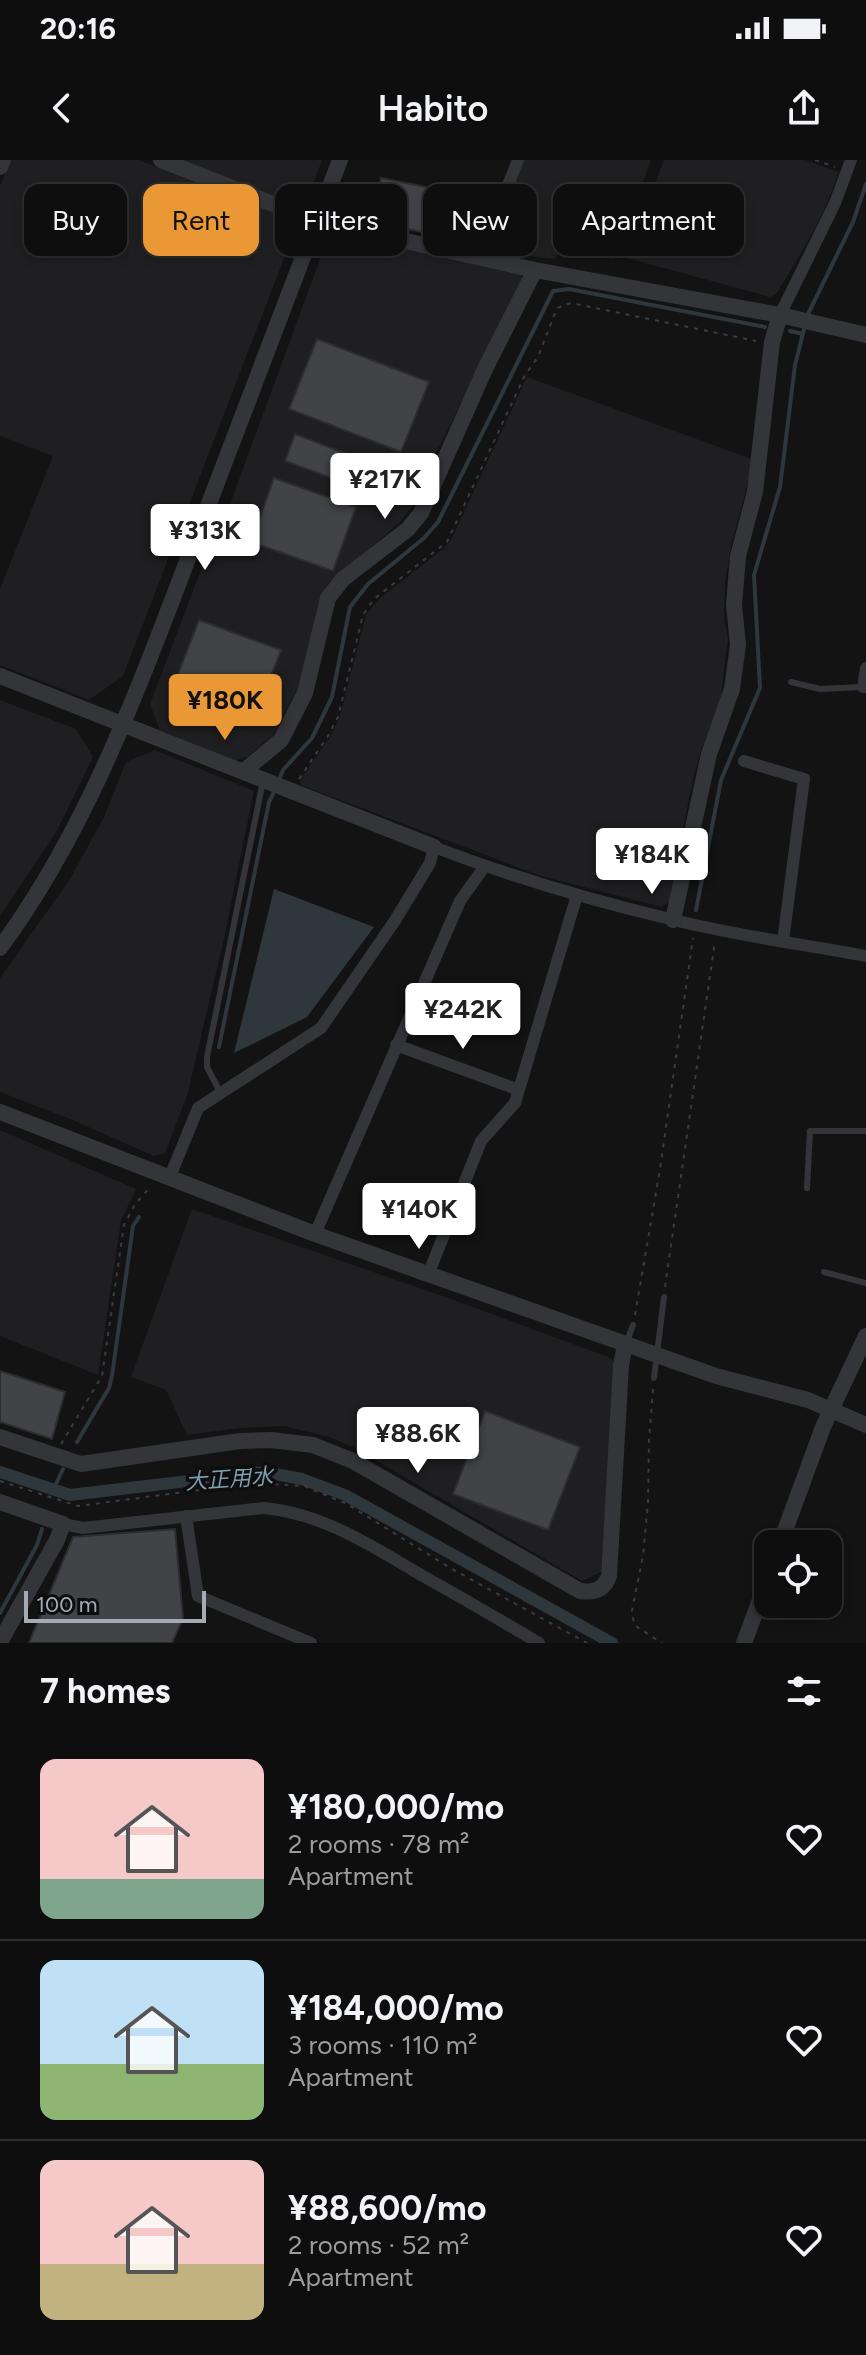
<!DOCTYPE html>
<meta charset="utf-8">
<style>
:root{--surface:#0e0e0f;--page:#1c1c1d;--text:#f1f3f6;--muted:#9b9c9e;--line:#2e2e2f;--accent:#ea9735}
body{margin:0;font-family:Figtree,"Noto Sans JP",sans-serif;background:var(--page);color:var(--text);height:100vh;display:flex;flex-direction:column;font-size:30px;white-space:nowrap}
*{box-sizing:border-box;margin:0}
p{font-size:26px;color:var(--muted)}
.icon{flex:none;width:44px;height:44px;fill:none;stroke:currentColor;stroke-width:2;stroke-linecap:round;stroke-linejoin:round}
.map{position:relative;height:1483px;overflow:hidden}
.panel{display:flex;flex-direction:column;background:var(--surface);flex:1}
.panel>*{flex:none}
.hud{position:absolute;left:24px;top:24px;width:818px;height:72px;display:flex;gap:16px}
.buttons{position:absolute;left:754px;top:1370px;display:grid;gap:16px}
.buttons a{display:grid;place-items:center;width:88px;height:88px;border-radius:16px;background:var(--surface);box-shadow:0 4px 12px #0003,0 0 0 2px var(--line);font-size:40px}
.scale{position:absolute;left:24px;bottom:20px;width:182px;box-sizing:border-box;padding-left:8px;border:4px solid #a5abb4;border-top:0;font-size:22px;line-height:28px;white-space:nowrap;color:#a5abb4;-webkit-text-stroke:6px #0e0e0f;paint-order:stroke}
.price{position:absolute;translate:-50% -68px;padding:0 18px;border-radius:8px;background:#fff;color:#222;font-size:26px;line-height:52px;filter:drop-shadow(0 2px 4px #0008)}
.price::after{content:'';position:absolute;left:50%;top:48px;width:24px;height:18px;margin-left:-12px;background:inherit;clip-path:polygon(0 0,100% 0,50% 100%)}
.price.selected{background:var(--accent);color:#111}
ul{padding:0;list-style:none}
li{display:flex;align-items:center;gap:24px;height:200px;padding:0 40px}
li+li{border-top:2px solid var(--line)}
li span{display:grid;place-items:center;flex:none;width:224px;height:160px;border-radius:16px;color:#555}
li>.icon{margin-inline-start:auto}
span .icon{width:96px;height:96px;fill:#fffc;stroke-width:1}
li b{font-size:34px}
h2{display:flex;justify-content:space-between;align-items:center;height:96px;padding:0 40px;font-size:34px}
.pill{padding:0 28px;border-radius:16px;background:var(--surface);box-shadow:0 4px 12px #0003,0 0 0 2px var(--line);font-size:28px;line-height:72px}
.pill.selected{background:var(--accent);color:#111}
.status{display:flex;justify-content:space-between;align-items:center;height:56px;padding:0 40px;background:var(--surface);direction:ltr}
.status svg{height:22px;fill:currentColor}
header{display:flex;justify-content:space-between;align-items:center;height:104px;padding:0 40px;background:var(--surface);font-size:36px;font-weight:600}
.map>svg:first-child{display:block}
.built{fill:#1f1f21}
.water{fill:#2d373c}
.lines{fill:none;stroke-linecap:round;stroke-linejoin:round}
.stream{stroke:#2d373c;stroke-width:4}
.canal{stroke:#2d373c;stroke-width:12}
.building{fill:#424347;stroke:#2d2d30;stroke-width:2}
.path{stroke:#3a3c40;stroke-width:2;stroke-dasharray:4 6;stroke-linecap:butt}
.service{stroke:#343539;stroke-width:6}
.minor{stroke:#343539;stroke-width:12}
.tertiary{stroke:#343539;stroke-width:16}
.labels{text-anchor:middle;dominant-baseline:central;stroke-width:7;stroke-linejoin:round;paint-order:stroke}
.water-label{font-size:22px;font-style:italic;fill:#7d9dae;stroke:#0e0e0f}
</style>
<div class="status"><b>20:16</b><svg viewBox="0 0 49 12"><path d="M0 12V9h3v3zM5 12V6h3v6zM10 12V3h3v9zM15 12V0h3v12zM26 1h20v11H26zM47 4h2v5h-2z"/></svg></div>
<header><svg class="icon" aria-label="back" viewBox="0 0 24 24"><path d="M15 5l-7 7 7 7"/></svg>Habito<svg class="icon" aria-label="share" viewBox="0 0 24 24"><path d="M12 15V3M7 8l5-5 5 5M5 13v7h14v-7"/></svg></header>
<div class="map">
<svg width="866" height="1483" viewBox="0 0 866 1483">
<rect width="100%" height="100%" fill="#131314"/>
<path class="built" d="M10 0H139L285 57 293 75 123 516 89 540 0 505V429L53 296 0 276V26Z
M180 0H322L309 36 291 44Z
M524 0H651L614 99 589 95 557 94 555 99 503 93 494 78Z
M664 0H805L839 12 823 53 808 81 777 133 770 137 627 98Z
M344 76 519 113 523 119 428 309 416 342 399 363 327 425 318 444 300 524 274 574 247 597 235 600 160 570 150 544 215 373 219 374 326 83Z
M527 217 754 300 731 386 725 423 724 458 728 479 720 543 701 590 693 619 669 741 662 747 541 716 301 625 300 620 330 577 339 559 366 455 378 440 443 389 451 380Z
M0 540 76 569 93 597 57 671 0 756Z
M155 590 254 631 224 779 187 936 165 993 154 996 70 959 0 932V818L70 719 104 657 126 602Z
M0 970 136 1029 121 1061 98 1215 0 1176Z
M192 1049 451 1139 611 1198 615 1204 601 1412 582 1421 355 1288 329 1277 284 1266 240 1268 187 1275 166 1230 131 1217Z"/>
<path class="water" d="M274 729 374 767 307 857 234 893Z"/>
<g class="lines">
<path class="stream" d="M807 156 853 62 866 24
M790 171 803 174
M279 620 283 610 312 578 332 537 350 447 368 424 424 378 438 362 553 131 569 129 765 167
M696 750 721 620 760 528 754 415 780 327 795 205 805 165
M219 887 269 642 276 628
M77 1282 109 1228 112 1216 133 1066 139 1057
M56 1324 63 1309
M0 1453 37 1385 42 1369"/>
<path class="canal" d="M0 1312 70 1335 264 1312 302 1319 345 1335 612 1483"/>
</g>
<path class="building" d="M381 18 491 40 476 83 373 62Z
M317 179 429 222 401 292 289 249Z
M295 274 368 302 359 328 285 301Z
M274 318 356 347 333 411 251 382Z
M199 460 281 490 255 558 173 527Z
M0 1211 65 1232 52 1279 0 1262Z
M485 1251 580 1287 548 1370 453 1334Z
M175 1369 183 1458 172 1483H29L73 1377Z"/>
<g class="lines">
<path class="path" d="M815 0 835 7
M299 619 328 576 338 557 363 455 374 439 447 382 525 215 538 197 557 148 571 143 756 181
M665 1127 715 781
M635 1155 660 1009 693 778
M653 1229 649 1281 648 1342 643 1396 632 1450 634 1465 662 1483
M61 1284 102 1216 124 1065 134 1046 150 1027
M0 1321 78 1346 253 1323 304 1326 347 1344 452 1409 587 1483"/>
<path class="service" d="M791 522 820 529 863 527
M220 932 207 907V897L263 621
M807 1028 810 971H866
M824 1112 866 1123
M626 1184 633 1165
M654 1218 664 1137"/>
<path class="minor" d="M480 96 518 0
M780 155 835 43 851 0
M866 508 863 527H866
M744 601 804 619 783 781
M396 885 519 930
M169 1019 198 948 321 868 394 762 430 703 434 687C512 717 593 741 674 760 737 776 802 784 866 796
M315 1074 460 741 485 706
M428 1115 481 981 515 943 577 735
M186 1356 198 1436 311 1483
M63 1364 83 1368 263 1348C322 1353 372 1386 421 1415 461 1437 500 1460 539 1483"/>
<path class="tertiary" d="M161 0 316 61 535 110 780 155 866 175
M0 7 3 0
M0 516 434 687
M244 611 281 580 305 533 328 438 343 419 408 369 421 353 485 209 535 110
M673 760 709 594 732 529 738 485 734 445 738 396 755 332 772 182 780 155
M0 788C87 670 137 532 189 396 239 264 289 132 340 0
M0 952 315 1074 716 1216 808 1240 866 1265
M0 1277 81 1304 240 1281 271 1280 313 1285 353 1301 580 1431C593 1433 604 1430 609 1416L621 1205 625 1185
M0 1342 63 1364 57 1380 0 1482
M780 1384 823 1267 866 1176
M744 1483 768 1418"/>
</g>
<g class="labels">
<g class="water-label">
<text transform="translate(229 1319) rotate(-4)">大正用水</text>
</g>
</g>
</svg>
<div class="buttons">
<a><svg class="icon" aria-label="locate" viewBox="0 0 24 24"><circle cx="12" cy="12" r="6"/><path d="M12 2v4M12 18v4M2 12h4M18 12h4"/></svg></a>
</div>
<div class="scale">100 m</div>
<b class="price" style="left:385px;top:361px">¥217K</b>
<b class="price" style="left:205px;top:412px">¥313K</b>
<b class="price selected" style="left:225px;top:582px">¥180K</b>
<b class="price" style="left:652px;top:736px">¥184K</b>
<b class="price" style="left:463px;top:891px">¥242K</b>
<b class="price" style="left:419px;top:1091px">¥140K</b>
<b class="price" style="left:418px;top:1315px">¥88.6K</b>
<div class="hud">
<a class="pill">Buy</a>
<a class="pill selected">Rent</a>
<a class="pill">Filters</a>
<a class="pill">New</a>
<a class="pill">Apartment</a>
</div>
</div>
<section class="panel">
<h2>7 homes<svg class="icon" aria-label="filters" viewBox="0 0 24 24"><path d="M4 7h16M4 17h16"/><circle cx="9" cy="7" r="2"/><circle cx="15" cy="17" r="2"/></svg></h2>
<ul>
<li><span style="background:linear-gradient(#f6c9c9 75%,#7fa58c 0)"><svg class="icon" aria-label="home" viewBox="0 0 24 24"><path d="M3 11l9-7 9 7M6 9v11h12V9"/></svg></span><div><b>¥180,000/mo</b><p>2 rooms · 78 m²</p><p>Apartment</p></div><svg class="icon" aria-label="heart" viewBox="0 0 24 24"><path d="M12 20l-8-8c-3-5 5-10 8-4 3-6 11-1 8 4z"/></svg></li>
<li><span style="background:linear-gradient(#bfe0f5 65%,#8fb573 0)"><svg class="icon" aria-label="home" viewBox="0 0 24 24"><path d="M3 11l9-7 9 7M6 9v11h12V9"/></svg></span><div><b>¥184,000/mo</b><p>3 rooms · 110 m²</p><p>Apartment</p></div><svg class="icon" aria-label="heart" viewBox="0 0 24 24"><path d="M12 20l-8-8c-3-5 5-10 8-4 3-6 11-1 8 4z"/></svg></li>
<li><span style="background:linear-gradient(#f6c9c9 65%,#c2b280 0)"><svg class="icon" aria-label="home" viewBox="0 0 24 24"><path d="M3 11l9-7 9 7M6 9v11h12V9"/></svg></span><div><b>¥88,600/mo</b><p>2 rooms · 52 m²</p><p>Apartment</p></div><svg class="icon" aria-label="heart" viewBox="0 0 24 24"><path d="M12 20l-8-8c-3-5 5-10 8-4 3-6 11-1 8 4z"/></svg></li>
</ul>
</section>
